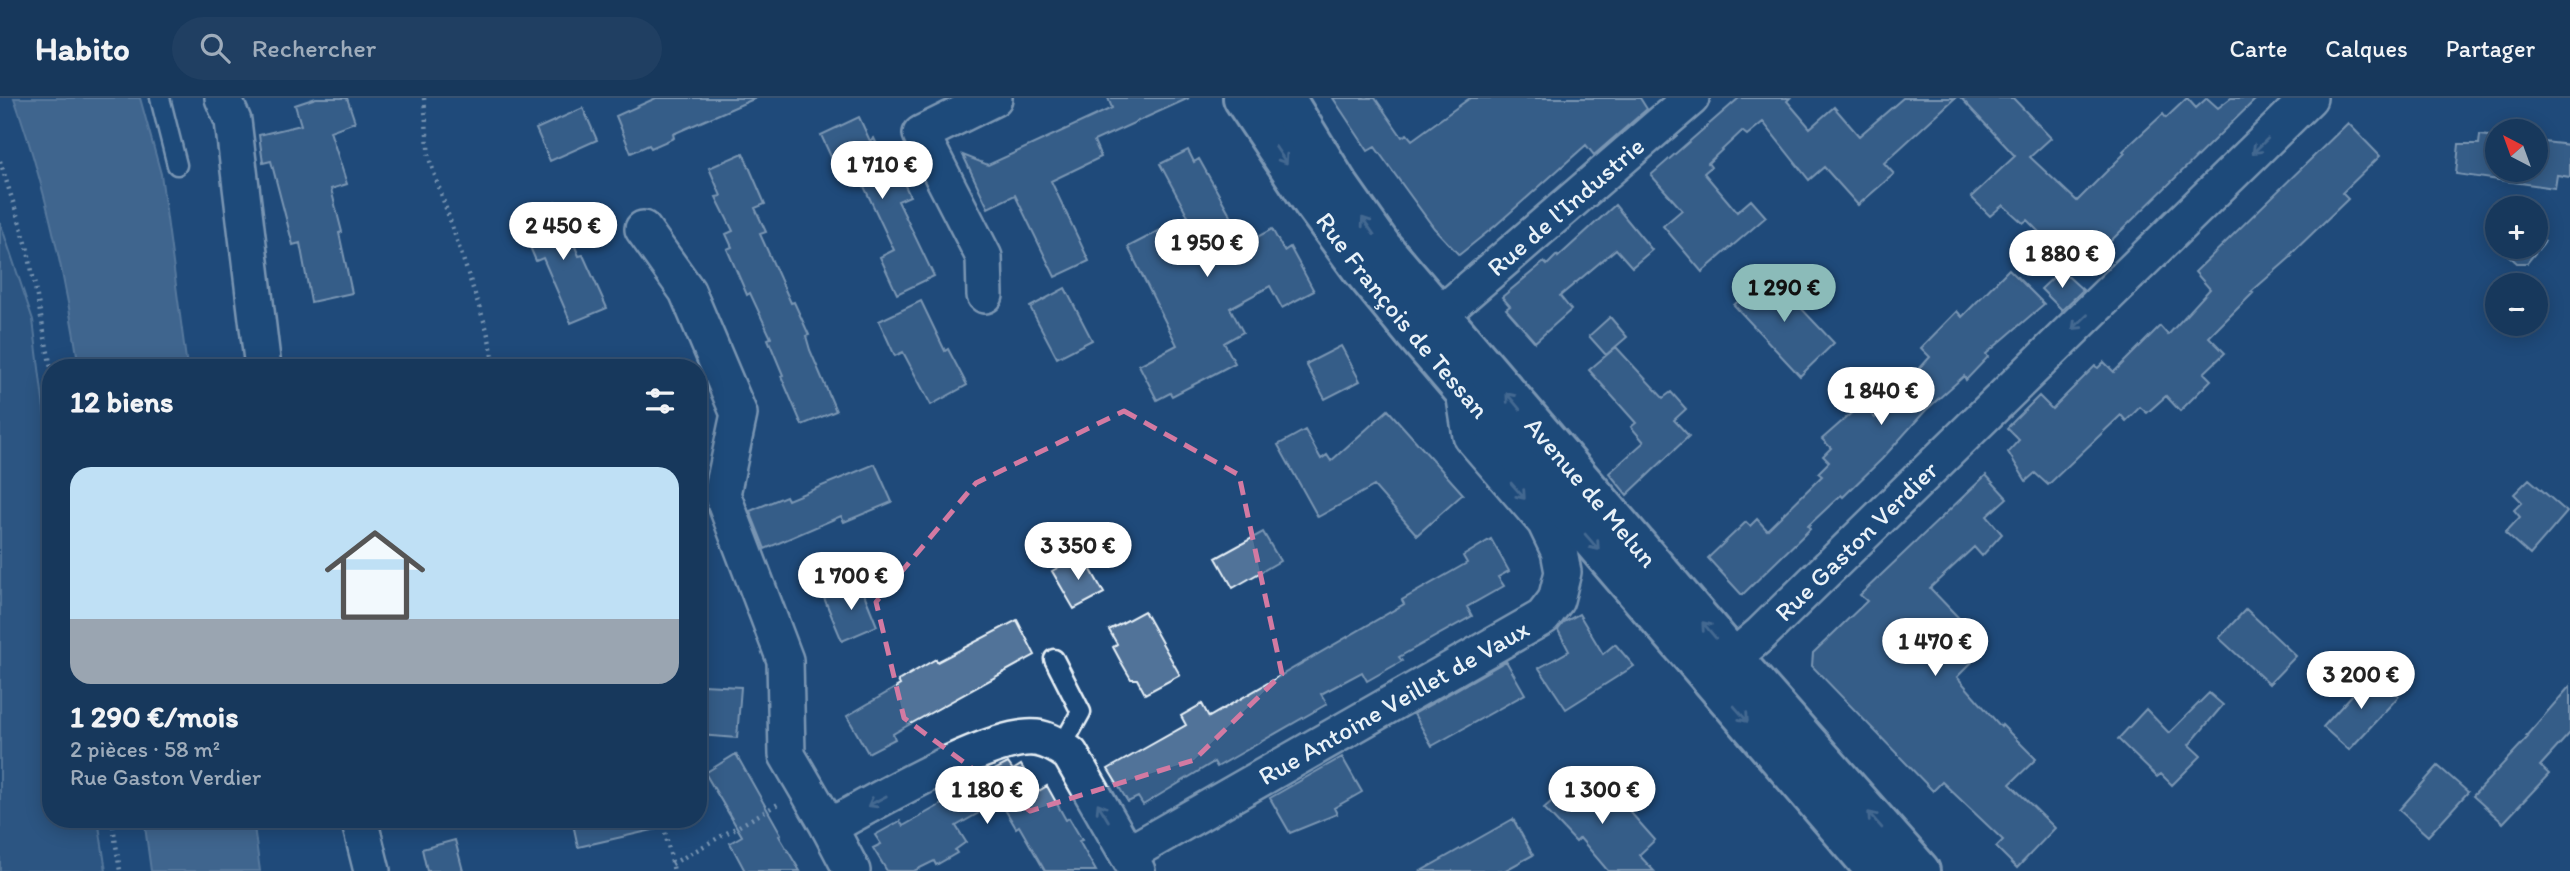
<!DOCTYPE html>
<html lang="fr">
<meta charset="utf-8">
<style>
:root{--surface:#17385c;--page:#203f62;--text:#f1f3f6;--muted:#9eacbb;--line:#365272;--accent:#8bbbb9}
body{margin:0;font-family:Itim,sans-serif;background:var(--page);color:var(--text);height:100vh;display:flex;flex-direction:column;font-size:26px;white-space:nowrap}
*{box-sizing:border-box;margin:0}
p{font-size:23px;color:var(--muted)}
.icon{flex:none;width:38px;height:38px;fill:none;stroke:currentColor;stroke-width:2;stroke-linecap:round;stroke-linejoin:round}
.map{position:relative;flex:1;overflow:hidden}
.sheet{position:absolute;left:42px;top:261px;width:665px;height:469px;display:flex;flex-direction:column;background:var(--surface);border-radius:28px;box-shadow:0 4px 18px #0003,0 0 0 2px var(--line)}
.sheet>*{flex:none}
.needle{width:46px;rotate:319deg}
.tools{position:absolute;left:2485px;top:21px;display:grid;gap:14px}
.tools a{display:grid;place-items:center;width:63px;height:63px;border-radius:50%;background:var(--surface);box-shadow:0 4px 18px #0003,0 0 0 2px var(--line);font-size:35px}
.price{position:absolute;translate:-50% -60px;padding:0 16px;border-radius:24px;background:#fff;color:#222;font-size:23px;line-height:46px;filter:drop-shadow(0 2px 4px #0008)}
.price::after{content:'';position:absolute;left:50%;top:42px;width:21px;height:16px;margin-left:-10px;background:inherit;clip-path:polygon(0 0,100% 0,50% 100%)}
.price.on{background:var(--accent);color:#111}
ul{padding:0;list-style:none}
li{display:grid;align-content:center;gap:14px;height:371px;padding:0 28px}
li+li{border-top:2px solid var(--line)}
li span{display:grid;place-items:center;height:217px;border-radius:21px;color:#555}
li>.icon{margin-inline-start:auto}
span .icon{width:126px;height:126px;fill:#fffc;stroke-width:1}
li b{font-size:30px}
h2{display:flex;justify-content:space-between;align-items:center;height:84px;padding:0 28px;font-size:30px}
header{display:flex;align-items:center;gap:42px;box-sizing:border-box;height:98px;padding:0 35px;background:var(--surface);border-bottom:2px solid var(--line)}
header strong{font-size:33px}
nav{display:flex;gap:38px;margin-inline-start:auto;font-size:24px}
.search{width:490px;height:63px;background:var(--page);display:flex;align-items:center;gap:18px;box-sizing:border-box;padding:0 24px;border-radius:38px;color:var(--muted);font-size:26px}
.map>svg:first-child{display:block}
.green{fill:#3c628c;stroke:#92aac2;stroke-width:2}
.water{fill:#6685a7;stroke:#9ab0c7;stroke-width:2}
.building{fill:#517399;stroke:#e8f1f8;stroke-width:2}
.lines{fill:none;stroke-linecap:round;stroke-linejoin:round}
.lane-casing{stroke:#e8f1f8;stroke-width:23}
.street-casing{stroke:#e8f1f8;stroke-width:40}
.secondary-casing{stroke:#e8f1f8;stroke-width:44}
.path{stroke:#e8f1f8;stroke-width:4.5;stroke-dasharray:2 5;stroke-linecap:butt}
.lane{stroke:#1f4a7a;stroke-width:18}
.street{stroke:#1f4a7a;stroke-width:35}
.secondary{stroke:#1f4a7a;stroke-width:38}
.oneway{stroke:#6f8dac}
.marked{fill:none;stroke:#d37aa2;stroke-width:5;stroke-dasharray:14 9;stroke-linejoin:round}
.labels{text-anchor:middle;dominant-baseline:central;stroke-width:6;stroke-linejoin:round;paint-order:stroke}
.street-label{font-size:26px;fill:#e8f1f8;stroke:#1f4a7a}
</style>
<header>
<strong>Habito</strong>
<div class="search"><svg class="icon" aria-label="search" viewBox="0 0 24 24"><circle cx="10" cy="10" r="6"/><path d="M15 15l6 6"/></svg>Rechercher</div>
<nav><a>Carte</a><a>Calques</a><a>Partager</a></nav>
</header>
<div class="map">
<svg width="2570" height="773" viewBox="0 0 2570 773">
<rect width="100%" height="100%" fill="#1f4a7a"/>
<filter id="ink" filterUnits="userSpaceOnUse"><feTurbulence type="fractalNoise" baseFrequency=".0143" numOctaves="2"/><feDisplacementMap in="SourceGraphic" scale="14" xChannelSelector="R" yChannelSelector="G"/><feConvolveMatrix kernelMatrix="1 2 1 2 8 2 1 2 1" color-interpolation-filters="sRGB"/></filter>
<g filter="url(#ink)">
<path class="green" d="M0 124 33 222 51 367V721H98L106 773H0Z"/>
<path class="water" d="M14 0H140L161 76 187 269H79C65 178 45 87 14 0Z
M144 721H253L260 773H151Z"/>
<path class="building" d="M316 0H347L355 24 330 33 347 86 331 91 342 134 339 135 352 195 311 204 300 145 293 147 271 63 263 65 259 37 301 27 295 7Z
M656 0H756L673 36 674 40 651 50 649 47 631 55 616 18Z
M1108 0H1189L1094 43 1101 59 1051 83 1089 163 1055 179 1015 97 988 110 963 57 988 67 1112 10Z
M1333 0H1375L1402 39 1407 36 1412 42 1470 0H1640L1647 11 1594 57 1586 47 1495 128 1459 157 1434 130 1375 49 1368 53Z
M1739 0H1790L1787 3 1810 30 1834 9 1859 38 1903 0H1955L1884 65 1894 76 1858 107 1824 69 1809 82 1763 24 1747 37 1742 33 1708 65 1711 69 1704 75 1737 114 1751 102 1766 119 1702 174 1663 128 1682 112 1651 77Z
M1961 0H2013L2051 40 2030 59 2077 103 2125 55 2123 53 2163 16 2166 20 2187 0 2196 10 2207 0 2218 10 2231 0H2257L2079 174 2027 122 2023 125 2003 107 1990 118 1971 99 2015 58Z
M583 10 597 42 550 63 536 31Z
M859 19 870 43 874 40 885 64 892 60 910 98 898 103 934 178 897 196 880 159 894 152 854 67 838 74 821 37Z
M2348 25 2380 58 2342 95 2348 101 2290 157 2292 158 2251 194 2253 195 2209 239 2225 255 2204 275 2211 282 2180 313 2166 298 2147 315 2140 309 2126 323 2121 317 2048 387 2035 375 2026 383 2008 354 2019 342 2007 330 2039 298 2052 311 2095 268 2098 270 2104 264 2114 274 2160 228 2168 237 2210 191 2195 174Z
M2480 37 2497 39V72H2536V43L2570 47V79L2557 77 2555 90 2456 76 2459 46H2479Z
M1188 52 1194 64 1199 61 1246 145 1272 131 1284 153 1290 149 1314 193 1282 210 1270 188 1230 210 1243 234 1224 245 1235 265 1172 298 1170 295 1157 302 1139 267 1177 247 1128 149 1188 118 1160 66Z
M743 55 765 106 755 110 766 134 760 136 791 205 794 204 809 237 806 238 810 252 836 313 802 327 781 278 783 277 768 241 771 240 750 195 747 197 727 151 732 149 726 136 733 133 716 99 721 98 709 70Z
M556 104 579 158 583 157 607 210 571 225 543 160 536 163 518 121Z
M1615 107 1652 152 1632 169 1616 151 1560 198 1571 212 1535 244 1506 211 1510 208 1502 199 1544 164 1547 167 1557 157 1558 159Z
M2536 135 2545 143 2527 165H2517L2499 149H2536Z
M2009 171 2044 206 1986 256 1988 259 1966 282 1964 278 1926 312 1882 361 1843 399 1841 397 1808 428 1810 431 1742 497 1708 460 1746 424 1750 428 1757 421 1767 432 1822 378 1818 375 1829 364 1823 358 1831 350 1822 341 1856 311 1859 314 1864 309 1875 320 1930 259 1921 250 1957 213 1962 219Z
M2061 172 2083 192 2062 212 2041 191Z
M1768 175 1834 245 1800 278 1734 207Z
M1065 190 1092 242 1057 260 1030 209Z
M921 203 945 253 948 251 967 287 931 307 903 254 895 258 879 223Z
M1610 219 1627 239 1606 257 1589 238Z
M1341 248 1360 283 1325 301 1306 266Z
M1616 249 1663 300 1671 294 1686 311 1674 322 1689 338 1627 397 1609 375 1644 344 1631 329 1636 325 1589 272Z
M1388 312 1463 396 1417 437 1374 388 1318 419 1278 347 1305 332 1321 361 1327 357 1331 363Z
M875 366 892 404 844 424 841 418 765 451 750 413 786 398 788 402Z
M1986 377 2007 400 1987 418 2002 436 1982 458 1974 449 1930 490 1978 540 1968 550 1977 559 1957 579 2001 629 2002 627 2036 661 2010 686 2055 730 2017 770 1996 749 2003 742 1942 684 1933 693 1812 568 1813 555 1867 503 1860 497Z
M2529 381 2567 414 2530 457 2505 435 2520 419 2514 412 2522 404 2514 396Z
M1263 434 1280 463 1233 490 1216 460Z
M1491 441 1509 473 1498 479 1504 488 1467 509 1472 518 1399 559 1402 563 1367 583 1362 574 1321 596 1327 606 1217 669 1214 664 1143 707 1138 699 1128 704 1108 671 1186 627 1181 618 1202 606 1209 619 1404 506 1402 502 1467 465 1463 458Z
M1082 456 1104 495 1074 511 1052 473Z
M860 486 877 528 842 543 824 500Z
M2246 511 2296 558 2269 586 2219 540Z
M1144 513 1180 577 1145 596 1137 581H1131L1120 562 1113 549 1117 546 1109 532Z
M1579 516 1603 556 1615 546 1634 568 1566 611 1539 570 1569 553 1558 532 1564 524Z
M1017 522 1035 557 905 629 893 636 895 641 868 655 847 618 900 587 898 583 936 561 937 564Z
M1506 563 1525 596 1432 648 1414 616Z
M2373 574 2399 598 2349 652 2323 629Z
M703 587 741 589 737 640 699 637Z
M2570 588V635L2540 668 2549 676 2503 725 2473 698 2528 639 2526 638Z
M2209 595 2223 607 2189 647 2201 658 2172 687 2161 676 2157 679 2118 641 2146 611 2169 635Z
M736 656 781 736 779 738 800 773H745L730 745 742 738 705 675Z
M1342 659 1362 694 1334 710 1337 716 1290 735 1270 700Z
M1008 665 1013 672 1021 667 1037 694 1047 688 1066 722 1069 720 1082 742 1079 743 1096 773H1045L1019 728 1016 730 1000 703 956 728 966 744 955 752 957 755 936 767 934 763 914 773H887L873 750 881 746 875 737 900 723 903 728 977 686 975 682Z
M2438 668 2468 694 2428 738 2399 712Z
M1585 674 1619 712 1625 708 1655 742 1639 757 1654 773H1608L1580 740 1576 744 1544 710Z
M572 721H656L657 731 578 749Z
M1513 721 1533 757 1504 773H1421Z
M455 742 463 773H427L422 751Z"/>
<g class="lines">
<g class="lane-casing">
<path id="lane" d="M160 0 177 67
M1054 561 1081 614 1061 650"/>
</g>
<g class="street-casing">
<g id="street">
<path d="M223 0 233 23 263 270"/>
<path d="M643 131 687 193 739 316 722 396 785 562 787 657 829 729 852 773"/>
<path d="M985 197 984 159 921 36 994 0"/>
<path id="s1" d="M1440 217 1691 0"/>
<path id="s2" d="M1733 560 1761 536 2309 0"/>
<path d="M359 721 372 773"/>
<path d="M829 729C872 706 991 635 1036 640 1047 641 1061 649 1070 656L1137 773"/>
<path id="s3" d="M1128 756 1543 519 1556 502 1563 474 1559 453 1545 424 1471 338 1464 294"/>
</g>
</g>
<g class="secondary-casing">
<g id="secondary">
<path id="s4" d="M1243 0 1313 105 1360 169 1415 236 1876 773"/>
<path id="s5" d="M1285 0 1337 85 1382 149 1733 560 1920 773"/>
</g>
</g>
<path class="path" d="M424 0 429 60 486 229 496 270
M0 63 27 148 51 270
M112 721 120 773
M662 721 674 773
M672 766 778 706"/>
<use href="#lane" class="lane"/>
<use href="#street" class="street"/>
<use href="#secondary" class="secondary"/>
</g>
<defs><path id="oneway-shaft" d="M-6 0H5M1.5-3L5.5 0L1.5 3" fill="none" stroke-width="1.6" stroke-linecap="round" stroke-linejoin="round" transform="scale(1.75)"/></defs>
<g class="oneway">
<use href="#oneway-shaft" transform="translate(2260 48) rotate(136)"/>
<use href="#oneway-shaft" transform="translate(1281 57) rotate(56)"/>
<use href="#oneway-shaft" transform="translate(1368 128) rotate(-125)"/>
<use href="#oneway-shaft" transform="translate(2080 224) rotate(136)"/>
<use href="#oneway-shaft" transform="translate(1513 303) rotate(-130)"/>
<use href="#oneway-shaft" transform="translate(1518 393) rotate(49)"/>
<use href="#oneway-shaft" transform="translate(1592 444) rotate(49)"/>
<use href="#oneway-shaft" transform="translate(1709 532) rotate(-130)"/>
<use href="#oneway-shaft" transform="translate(1741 616) rotate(49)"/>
<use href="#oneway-shaft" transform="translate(877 703) rotate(152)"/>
<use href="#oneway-shaft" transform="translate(1103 714) rotate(-121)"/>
<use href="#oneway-shaft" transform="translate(1875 722) rotate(-131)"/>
</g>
</g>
<path d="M0 0H2570V773H0ZM1124 313 1239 377 1282 576 1194 662 1030 713 904 620 876 504 976 385Z" fill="#1f4a7a" fill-opacity=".55" fill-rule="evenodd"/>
<path class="marked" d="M1124 313 1239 377 1282 576 1194 662 1030 713 904 620 876 504 976 385Z"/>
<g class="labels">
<g class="street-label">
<text stroke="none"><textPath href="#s1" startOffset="166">Rue de l'Industrie</textPath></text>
<text stroke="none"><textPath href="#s4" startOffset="270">Rue François de Tessan</textPath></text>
<text stroke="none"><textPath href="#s5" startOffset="500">Avenue de Melun</textPath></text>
<text stroke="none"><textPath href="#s2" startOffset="170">Rue Gaston Verdier</textPath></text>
<text stroke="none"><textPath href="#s3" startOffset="306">Rue Antoine Veillet de Vaux</textPath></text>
</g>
</g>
</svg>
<div class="tools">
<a><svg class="needle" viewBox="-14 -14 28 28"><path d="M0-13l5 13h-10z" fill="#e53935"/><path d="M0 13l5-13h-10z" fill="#9eacbb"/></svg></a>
<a>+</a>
<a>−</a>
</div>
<b class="price" style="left:882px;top:103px">1 710 €</b>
<b class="price" style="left:563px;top:164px">2 450 €</b>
<b class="price" style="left:1207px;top:181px">1 950 €</b>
<b class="price" style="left:2062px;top:192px">1 880 €</b>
<b class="price on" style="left:1784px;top:226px">1 290 €</b>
<b class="price" style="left:1881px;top:329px">1 840 €</b>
<b class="price" style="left:1078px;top:484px">3 350 €</b>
<b class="price" style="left:851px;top:514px">1 700 €</b>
<b class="price" style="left:1935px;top:580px">1 470 €</b>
<b class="price" style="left:2361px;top:613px">3 200 €</b>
<b class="price" style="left:987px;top:728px">1 180 €</b>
<b class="price" style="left:1602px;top:728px">1 300 €</b>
<section class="sheet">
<h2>12 biens<svg class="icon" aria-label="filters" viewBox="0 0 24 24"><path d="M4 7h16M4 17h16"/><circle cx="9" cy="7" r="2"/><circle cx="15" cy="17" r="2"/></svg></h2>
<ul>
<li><span style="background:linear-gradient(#bfe0f5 70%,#9aa5b1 0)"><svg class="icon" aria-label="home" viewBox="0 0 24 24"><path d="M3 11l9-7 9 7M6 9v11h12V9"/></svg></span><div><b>1 290 €/mois</b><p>2 pièces · 58 m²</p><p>Rue Gaston Verdier</p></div></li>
</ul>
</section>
</div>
